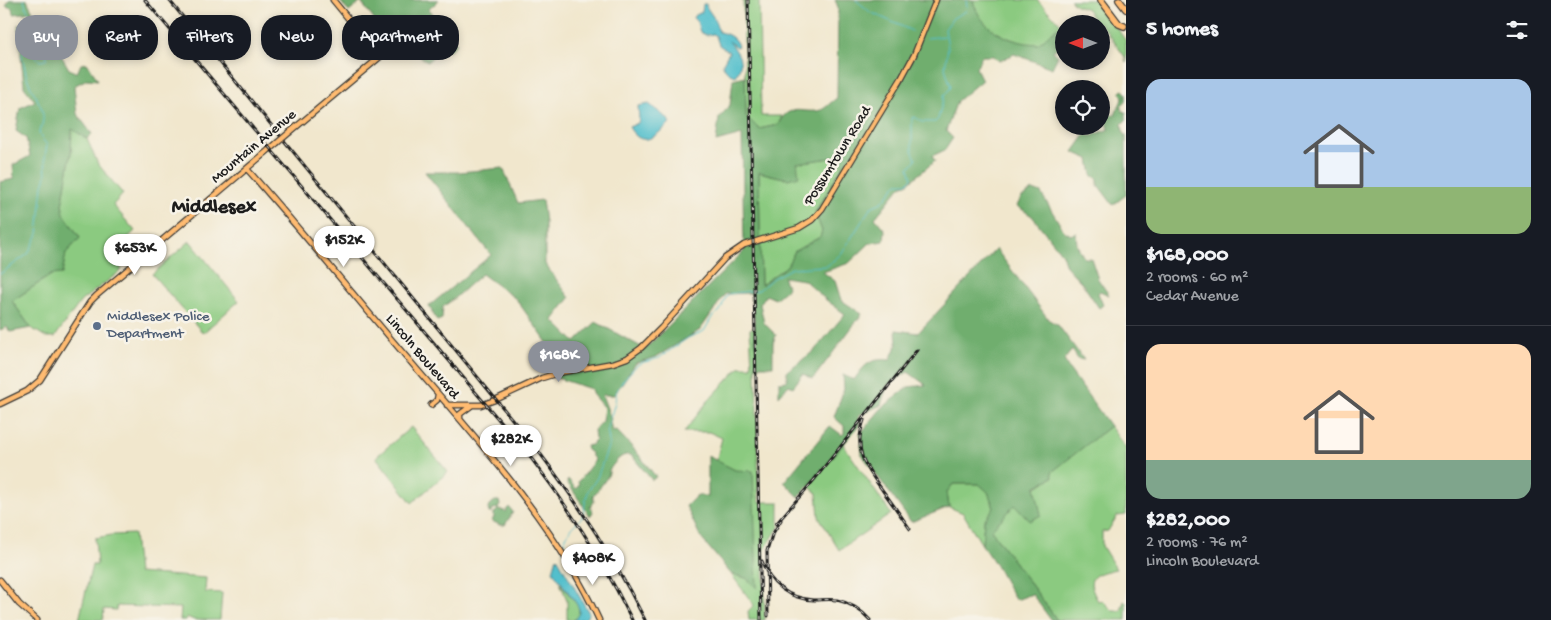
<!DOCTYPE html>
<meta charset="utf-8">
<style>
:root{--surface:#171b24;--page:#242831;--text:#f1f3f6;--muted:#9ea1a6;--line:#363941;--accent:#8c9099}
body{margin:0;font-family:"Gochi Hand",sans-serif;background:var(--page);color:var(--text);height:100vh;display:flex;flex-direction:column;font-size:19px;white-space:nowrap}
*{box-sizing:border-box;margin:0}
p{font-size:16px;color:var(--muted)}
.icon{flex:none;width:28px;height:28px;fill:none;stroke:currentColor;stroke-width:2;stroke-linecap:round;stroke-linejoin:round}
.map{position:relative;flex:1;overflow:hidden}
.drawer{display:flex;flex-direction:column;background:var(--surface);width:425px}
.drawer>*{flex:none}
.hud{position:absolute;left:15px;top:15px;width:475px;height:45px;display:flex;gap:10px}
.needle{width:32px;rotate:270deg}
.controls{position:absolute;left:1055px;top:15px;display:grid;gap:10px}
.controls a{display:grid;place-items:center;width:55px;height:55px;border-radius:50%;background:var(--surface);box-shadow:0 2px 8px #0003;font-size:25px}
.price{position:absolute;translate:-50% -42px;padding:0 11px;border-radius:18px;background:#fff;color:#222;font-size:16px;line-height:32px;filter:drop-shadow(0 1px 2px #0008)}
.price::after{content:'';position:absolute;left:50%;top:30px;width:15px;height:11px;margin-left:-8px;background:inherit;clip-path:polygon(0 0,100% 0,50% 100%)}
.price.active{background:var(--accent);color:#fff}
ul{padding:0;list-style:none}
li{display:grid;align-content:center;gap:10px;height:265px;padding:0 20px}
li+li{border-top:1px solid var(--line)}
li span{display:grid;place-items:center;height:155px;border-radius:15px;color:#555}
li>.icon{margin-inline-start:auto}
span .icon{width:90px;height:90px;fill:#fffc;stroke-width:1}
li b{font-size:21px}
h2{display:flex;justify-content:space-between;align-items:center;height:60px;padding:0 20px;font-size:21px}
.chip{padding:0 18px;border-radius:20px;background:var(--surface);box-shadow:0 2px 8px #0003;font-size:18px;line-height:45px}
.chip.active{background:var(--accent);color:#fff}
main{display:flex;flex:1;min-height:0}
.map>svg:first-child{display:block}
.green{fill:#8bca80;stroke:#54734e}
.forest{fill:#70ae6e;stroke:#466545;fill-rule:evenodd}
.water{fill:#52bfcc;stroke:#376e74}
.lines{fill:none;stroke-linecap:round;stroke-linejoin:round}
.stream{stroke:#52bfcc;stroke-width:1}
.major-casing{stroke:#3c3a37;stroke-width:7}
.highway-casing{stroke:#3c3a37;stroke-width:8}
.major{stroke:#ffbb71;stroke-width:4.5}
.highway{stroke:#ffbb71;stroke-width:5.5}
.rail-casing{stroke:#1c1c1c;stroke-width:3}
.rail{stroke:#f7f3e8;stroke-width:1;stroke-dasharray:4;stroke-linecap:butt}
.major-bridge-casing{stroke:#3c3a37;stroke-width:7;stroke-linecap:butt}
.major-bridge{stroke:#ffbb71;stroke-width:4.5}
.service-dot{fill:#5c6f8a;stroke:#f7f3e8;stroke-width:2}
.labels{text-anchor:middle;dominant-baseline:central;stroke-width:5;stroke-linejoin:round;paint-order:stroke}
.street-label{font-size:15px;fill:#1c1c1c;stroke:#f7f3e8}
.service-label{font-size:15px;fill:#4e5e75;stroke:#f7f3e8;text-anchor:start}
.district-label{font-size:20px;font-weight:bold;fill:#1c1c1c;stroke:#f7f3e8}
</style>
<main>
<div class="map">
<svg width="1126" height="620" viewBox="0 0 1126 620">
<rect width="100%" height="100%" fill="#f7f3e8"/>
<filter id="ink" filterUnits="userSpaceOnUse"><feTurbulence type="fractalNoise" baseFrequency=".02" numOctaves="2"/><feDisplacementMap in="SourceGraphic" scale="10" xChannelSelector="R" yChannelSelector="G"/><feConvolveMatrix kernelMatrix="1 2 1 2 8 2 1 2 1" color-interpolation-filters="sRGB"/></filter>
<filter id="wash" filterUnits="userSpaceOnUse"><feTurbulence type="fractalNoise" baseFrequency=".0096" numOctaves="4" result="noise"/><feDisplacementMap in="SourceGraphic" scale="20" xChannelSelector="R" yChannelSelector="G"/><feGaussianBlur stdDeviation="1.12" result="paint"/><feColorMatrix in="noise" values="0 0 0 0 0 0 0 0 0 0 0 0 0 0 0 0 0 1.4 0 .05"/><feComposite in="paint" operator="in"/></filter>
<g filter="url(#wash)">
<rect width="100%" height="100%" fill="#f1e7cd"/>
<path class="green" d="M743 0H759L761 116H782L778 125 759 129 746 116Z
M973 0H1037L1063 26C1057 31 1043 43 1037 44 1022 46 996 34 986 24 978 18 975 9 973 0Z
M1070 0H1097L1126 41V63L1125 57 1105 29 1101 26V24L1095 22 1087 9 1076 5Z
M72 128 87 139 98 164 123 194 113 205 135 231 111 253 122 270 81 301 55 337H46L31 328 12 301 51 275 62 273 66 253 80 238 64 214 62 205 71 153Z
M838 157 843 165 815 212 822 231 820 237 795 251 787 266 761 285 759 172 788 179 796 163Z
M190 241 239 301 203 333 152 274Z
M755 327 759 502H779V527L764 551 765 620H749L748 611 754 605 731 574 746 578 756 587 735 470 716 461 722 438 709 432H684L708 401 740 367H752L750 329Z
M1110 426 1126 449V515L1117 516 1108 531 1102 532V546L1116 569C1093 574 1084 577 1098 601L1102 600 1113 611H1121L1124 601 1126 603V620H1057L991 530C1011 508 1026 492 1053 477L1051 472Z
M411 427 448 472 412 503 376 457Z
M843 444 891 514 839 550 819 517 817 493 808 486Z
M953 484H979L988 491 994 508 984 520 982 545 963 513 949 507 947 492Z
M134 534 138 573 206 578 205 592 222 593 220 620H194L187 617 186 620H180L181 608 117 606 116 610 104 609 103 620H79L92 565H97L95 538 112 535Z
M560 583 579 607V614L574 620H567V600Z"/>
<path class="forest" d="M9 0H27L33 12 14 14 12 8 6 6Z
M339 0H439L429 9 457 44 447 52 443 48 427 62 397 35 380 49 369 36 378 25 361 2 349 12Z
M835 0H973C980 30 1010 43 1038 44L1058 27 1064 35V42L1053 51 1058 56 1052 68 1014 54 999 61 993 56H982L976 68 982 80 957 101 946 131 953 138 945 150 932 156 935 161 907 184 902 185 875 218 885 230 884 241 870 243 849 263 823 272 835 281 841 300 862 314 813 379 803 374 793 387 789 385 779 396V382L787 381V371L814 351 845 314 825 299 804 280 783 277 788 288 775 299 766 295 760 304 764 323 776 335 773 343V366H756L755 327 751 293 725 294 700 330 656 357 636 363 614 395H602L611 419 610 422 612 431 616 430 635 450 656 477 652 480 631 455C620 453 615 463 609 470V474C604 482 599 489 593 496L594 502 590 507 593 512 590 516 567 482 568 479 576 489 579 485 578 482 595 460 591 455V453L587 450 586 446 592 445 595 440 594 430 602 421 604 408 593 395 591 389 557 378 558 361 553 351 516 299 482 274C468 285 457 297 443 307L442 319 437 321 429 306 491 255 425 172H459L503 168 518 203 542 200 545 222V264L570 298 553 320 575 342 596 322 645 349 744 251 742 135 716 142 719 118 730 105 733 79 745 76 746 116 759 129 778 125C789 101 803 115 821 110 826 108 832 101 837 98L838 7ZM838 157 843 165 815 212 822 231 820 237 795 251 787 266 761 285 759 172 788 179 799 176 797 163Z
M39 23 47 37 58 40 65 34 69 39 58 50 69 69 77 73 81 64 87 63 98 80 87 79 74 86 77 114 92 134 87 139 72 129 71 153 62 205 64 214 80 238 66 253 62 274 51 275 12 301 31 328 10 332 7 327 0 330V182L14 179 13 165 30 156 26 138 16 131 20 108 35 101 24 87 18 25Z
M1123 90 1126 93V101L1121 106 1122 111 1126 112V120L1122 124 1123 131 1126 136V195L1113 205 1098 185V179L1092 175 1089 159 1073 152 1085 135 1091 136 1109 129 1104 113 1115 115 1123 97 1120 92Z
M1033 190 1041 193 1064 231 1071 235 1076 232 1077 245 1084 258H1091L1098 279 1109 295 1100 291 1098 293 1103 305 1099 308 1082 283 1066 266 1062 254 1032 216 1017 206 1021 198Z
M996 249 1049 320 1058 325 1084 360 1078 359 1072 350 1064 360 1069 369 1110 426 1052 472 1053 477 1035 487 1041 515 1030 521 1015 505 991 530 1057 620H1051L1032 594 1016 600C1004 582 996 562 982 545L984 520 994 508 988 492 979 484H953L947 492 949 507 911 522 862 455 860 434 881 409 908 387 926 385 908 372 887 386 881 405 859 415V426L799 497 784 482 830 426 842 435 844 433V426L834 417 844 389 843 375 854 380C865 364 870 358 890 360L897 344 896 330 918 333Z
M708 456 735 470 753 471 757 588 746 578 731 574 701 538 686 506 697 495 708 497Z
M495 501H499L500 505 498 508 499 510 501 509 503 512 504 510 506 512 507 511 506 510 509 507 513 512 505 525H500L492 521 494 517V513L498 510 496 508 492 510V513H489L488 509 489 505Z"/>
<path class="water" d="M703 4H706L707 8 714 18 719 32C728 34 735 37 738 46L736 47 729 41C738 53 746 62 735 76L730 74 722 65 729 52 719 45 716 36 714 34 706 35 700 32 697 22 693 18 694 16 702 12Z
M649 104 668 119 670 123C656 136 642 150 629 127L638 123 639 119 638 106Z
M557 557 589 613 585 620H574C577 616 580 614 579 609 578 604 558 579 553 571Z"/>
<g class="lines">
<path class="stream" d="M856 0 870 12 912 31
M927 38 945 36
M0 274 28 254 38 234 43 185 46 176 45 157 47 145 40 136 39 131C51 113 34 97 28 80 25 73 25 65 22 57V54L29 50 34 54 40 61 46 60C50 42 36 26 28 11 26 8 25 4 24 0
M563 550 566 537 571 528 582 517 588 491 597 478 608 447 609 441 607 428 615 403 616 393 622 382 636 366 641 363 659 358 688 338 704 331 712 317 720 311 726 297 729 294 759 290 773 278 792 268 827 266 841 254 871 207 882 202 898 183H907L912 178 909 168 916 159 912 150V118L915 117 922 122H935L938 119 944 96 951 87 945 68 948 47 945 29 953 18 966 11 967 7 966 0"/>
</g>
</g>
<g filter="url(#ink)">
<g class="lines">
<g class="major-casing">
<path id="major" d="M290 132 380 57 333 0
M247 169C302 231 355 297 409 360 478 441 554 522 599 620
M0 404 27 391 40 380 90 302 96 296 277 143
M431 405 437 400 438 394
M447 405H481L495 400 542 378 558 373 613 363 627 358 641 348 661 328 725 258 744 245 799 228 812 220 822 209 901 79 914 55 936 0
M460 419V414L471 406
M0 580 19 604 37 620"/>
</g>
<g class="highway-casing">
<path id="highway" d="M1101 0 1119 24 1124 26
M1119 0 1126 9"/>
</g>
<use href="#major" class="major"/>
<use href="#highway" class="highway"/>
<g class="rail-casing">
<path id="rail" d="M145 0 531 458C570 509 604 562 632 620
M169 0 539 452C580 506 615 559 645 620
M748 0 761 620
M864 420C853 451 865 466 883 491 892 503 901 516 910 529
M776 524 814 480 917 350
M762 561C769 584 789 599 814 600 822 600 829 599 837 600 851 603 861 610 870 620
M768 616 767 551 772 535 781 520"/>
</g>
<use href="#rail" class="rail"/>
<g class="major-bridge-casing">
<path id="major-bridge" d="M277 143 290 132"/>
</g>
<use href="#major-bridge" class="major-bridge"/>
</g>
</g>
<circle class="service-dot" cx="97" cy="326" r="5"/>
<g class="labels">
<g class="street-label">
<text transform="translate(254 147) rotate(-40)">Mountain Avenue</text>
<text transform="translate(838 156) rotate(-58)">Possumtown Road</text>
<text transform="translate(422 357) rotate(50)">Lincoln Boulevard</text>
</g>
<g class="service-label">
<text x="107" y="317">Middlesex Police<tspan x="107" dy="17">Department</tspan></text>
</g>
<g class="district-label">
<text x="214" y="208">Middlesex</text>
</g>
</g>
</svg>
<div class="controls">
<a><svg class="needle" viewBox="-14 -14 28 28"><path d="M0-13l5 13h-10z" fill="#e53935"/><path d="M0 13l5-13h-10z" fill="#9ea1a6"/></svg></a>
<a><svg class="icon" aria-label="locate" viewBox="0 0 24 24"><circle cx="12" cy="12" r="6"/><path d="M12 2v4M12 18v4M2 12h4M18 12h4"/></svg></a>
</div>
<b class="price" style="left:344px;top:268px">$152K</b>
<b class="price" style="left:135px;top:276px">$653K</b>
<b class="price active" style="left:559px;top:383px">$168K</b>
<b class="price" style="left:511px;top:467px">$282K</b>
<b class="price" style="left:593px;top:586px">$408K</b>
<div class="hud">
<a class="chip active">Buy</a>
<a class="chip">Rent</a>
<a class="chip">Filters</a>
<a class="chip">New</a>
<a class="chip">Apartment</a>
</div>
</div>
<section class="drawer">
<h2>5 homes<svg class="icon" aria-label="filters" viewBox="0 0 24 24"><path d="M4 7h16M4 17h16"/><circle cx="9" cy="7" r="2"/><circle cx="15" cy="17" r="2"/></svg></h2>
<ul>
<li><span style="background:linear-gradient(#a9c7e8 70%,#8fb573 0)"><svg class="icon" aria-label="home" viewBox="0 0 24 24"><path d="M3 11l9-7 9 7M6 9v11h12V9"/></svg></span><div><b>$168,000</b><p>2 rooms · 60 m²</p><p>Cedar Avenue</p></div></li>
<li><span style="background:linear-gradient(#ffd9b3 75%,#7fa58c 0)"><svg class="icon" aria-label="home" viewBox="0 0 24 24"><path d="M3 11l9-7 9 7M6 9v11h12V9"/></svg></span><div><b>$282,000</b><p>2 rooms · 76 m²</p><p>Lincoln Boulevard</p></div></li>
</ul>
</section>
</main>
